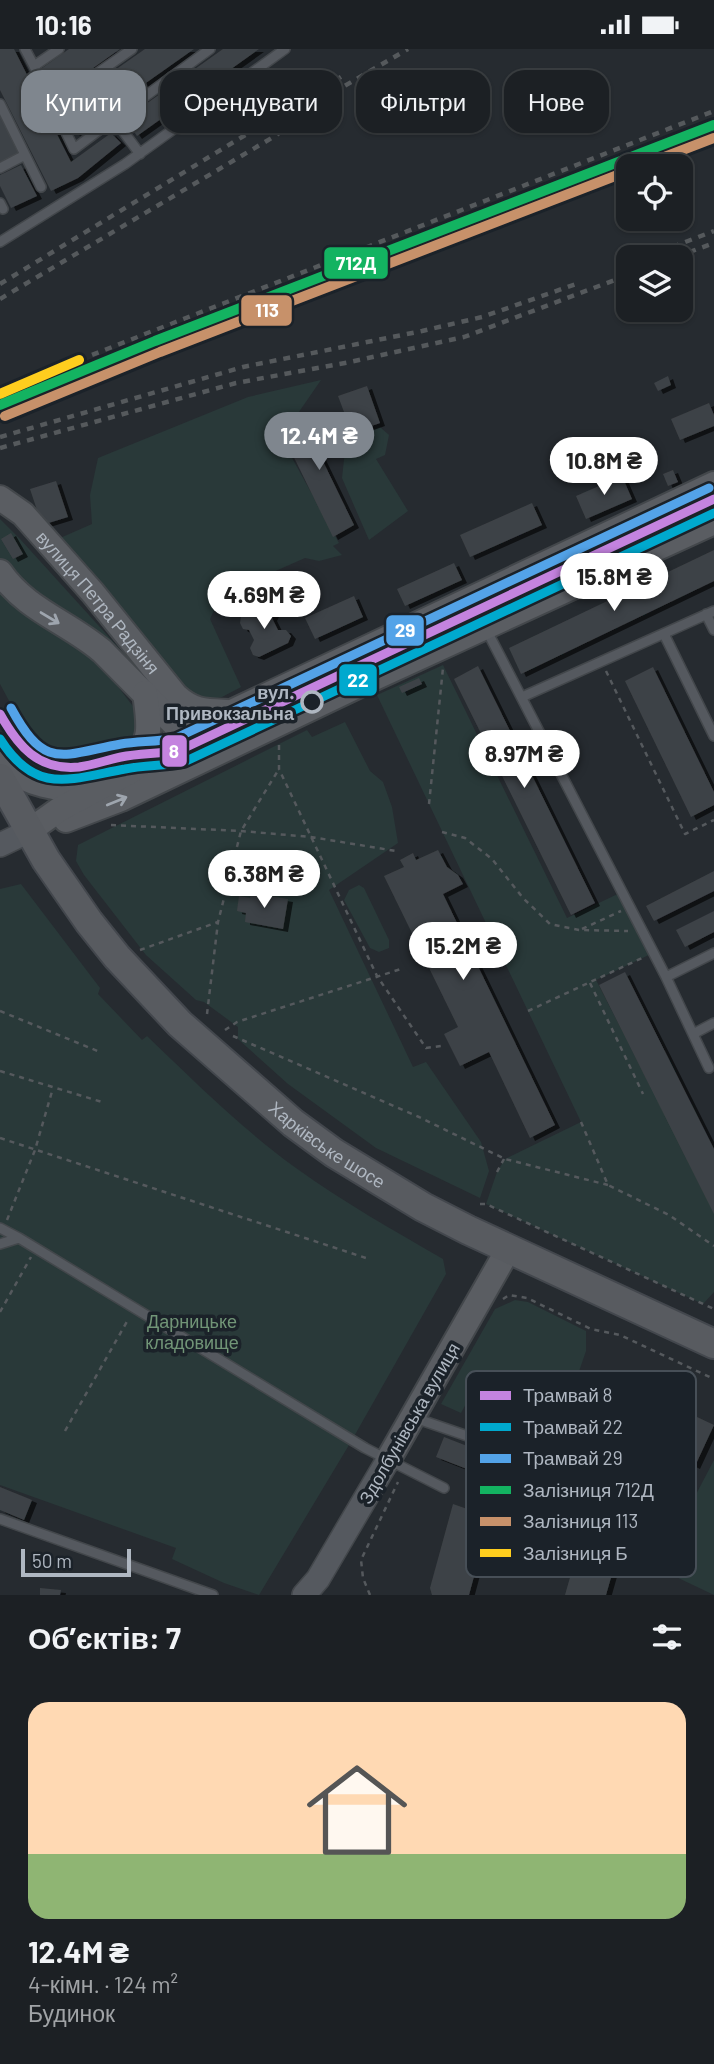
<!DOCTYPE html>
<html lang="uk">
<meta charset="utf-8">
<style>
:root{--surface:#1c2024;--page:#25282c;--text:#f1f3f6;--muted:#a0a3a6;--line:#3a3e41;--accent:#7f868e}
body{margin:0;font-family:Barlow,sans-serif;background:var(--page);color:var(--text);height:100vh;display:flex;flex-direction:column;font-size:26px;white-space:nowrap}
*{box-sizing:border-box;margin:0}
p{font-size:23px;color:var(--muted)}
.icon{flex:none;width:38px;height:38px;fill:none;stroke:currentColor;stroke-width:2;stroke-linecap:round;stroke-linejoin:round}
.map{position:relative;height:1546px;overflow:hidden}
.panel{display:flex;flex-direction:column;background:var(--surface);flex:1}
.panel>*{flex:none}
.hud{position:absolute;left:21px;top:21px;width:672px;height:63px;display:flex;gap:14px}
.fabs{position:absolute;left:616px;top:105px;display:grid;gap:14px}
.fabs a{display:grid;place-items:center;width:77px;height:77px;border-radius:14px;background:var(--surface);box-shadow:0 2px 5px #0004,0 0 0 2px var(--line);font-size:35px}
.scale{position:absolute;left:21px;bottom:18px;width:110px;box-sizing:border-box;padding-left:7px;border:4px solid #afb7c1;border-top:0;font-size:19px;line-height:24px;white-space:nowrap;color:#afb7c1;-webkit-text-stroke:5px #1b2229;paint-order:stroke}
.price{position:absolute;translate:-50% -60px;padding:0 16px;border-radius:24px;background:#fff;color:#222;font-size:23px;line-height:46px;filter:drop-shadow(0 2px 4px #0008)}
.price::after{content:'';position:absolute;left:50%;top:42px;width:21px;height:16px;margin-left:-10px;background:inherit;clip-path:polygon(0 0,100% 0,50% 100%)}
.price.selected{background:var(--accent);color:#fff}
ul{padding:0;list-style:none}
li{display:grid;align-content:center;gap:14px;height:371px;padding:0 28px}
li span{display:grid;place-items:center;height:217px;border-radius:21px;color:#555}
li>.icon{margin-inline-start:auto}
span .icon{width:126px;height:126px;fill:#fffc;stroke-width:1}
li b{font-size:30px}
h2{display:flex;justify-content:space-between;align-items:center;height:84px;padding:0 28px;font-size:30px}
.chip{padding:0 24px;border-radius:21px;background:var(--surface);box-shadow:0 2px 5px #0004,0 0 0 2px var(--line);font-size:24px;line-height:63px}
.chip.selected{background:var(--accent);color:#fff}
.status{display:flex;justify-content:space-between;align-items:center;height:49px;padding:0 35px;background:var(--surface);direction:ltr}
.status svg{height:19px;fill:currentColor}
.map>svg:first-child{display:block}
.green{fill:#293939}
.building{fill:#3e4246;filter:url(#shadow)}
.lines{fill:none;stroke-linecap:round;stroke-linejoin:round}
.service-casing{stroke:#43474b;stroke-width:12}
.tertiary-casing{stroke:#43474b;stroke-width:26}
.secondary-casing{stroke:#43474b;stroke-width:28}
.primary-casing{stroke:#43474d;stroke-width:32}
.path{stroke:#55595d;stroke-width:2.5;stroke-dasharray:5 5;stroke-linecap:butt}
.service{stroke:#55595f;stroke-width:9}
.tertiary{stroke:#55595f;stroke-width:23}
.secondary{stroke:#5a5d62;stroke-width:24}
.primary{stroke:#585b60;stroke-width:28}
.rail{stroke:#55595c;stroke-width:4.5;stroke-dasharray:7 7;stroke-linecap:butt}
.rail-1-casing{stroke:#1b2229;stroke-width:16}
.rail-2-casing{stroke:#1b2229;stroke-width:16}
.rail-3-casing{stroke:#1b2229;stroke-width:16}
.rail-1{stroke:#13b361;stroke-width:10}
.rail-2{stroke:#c7916a;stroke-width:10}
.rail-3{stroke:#ffce1e;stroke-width:10}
.tram-1-casing{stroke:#1b2229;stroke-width:14}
.tram-2-casing{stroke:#1b2229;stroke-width:14}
.tram-3-casing{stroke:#1b2229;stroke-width:14}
.tram-1{stroke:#c483df;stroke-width:9}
.tram-2{stroke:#00a9ce;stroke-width:9}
.tram-3{stroke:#53a3e8;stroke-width:9}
.oneway{stroke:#9ea5ae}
.stop-dot{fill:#1b2229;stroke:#afb7c1;stroke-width:3.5}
.labels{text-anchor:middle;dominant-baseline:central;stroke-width:7;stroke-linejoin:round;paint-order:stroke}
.street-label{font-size:18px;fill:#afb7c1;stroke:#1b2229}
.stop-label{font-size:18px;font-weight:bold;fill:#afb7c1;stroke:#1b2229;text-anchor:end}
.park-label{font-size:18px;fill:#719577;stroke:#1b2229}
.key{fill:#1b2229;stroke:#474f57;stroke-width:2}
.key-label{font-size:19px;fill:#afb7c1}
.line-badge{stroke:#1b2229;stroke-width:2.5}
.badge-label{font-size:19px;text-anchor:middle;font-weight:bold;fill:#fff}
</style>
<div class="status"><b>10:16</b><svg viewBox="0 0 49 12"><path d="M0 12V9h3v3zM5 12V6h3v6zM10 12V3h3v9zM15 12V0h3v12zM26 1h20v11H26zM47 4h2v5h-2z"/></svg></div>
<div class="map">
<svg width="714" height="1546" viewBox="0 0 714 1546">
<defs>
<filter id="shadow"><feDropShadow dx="5" dy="3" stdDeviation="0" flood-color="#0009"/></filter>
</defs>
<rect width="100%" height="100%" fill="#262b30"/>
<path class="green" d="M321 331 281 389 339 494 333 497 342 506 319 512 305 509 221 546 210 570 241 638 222 648 198 653 51 493 92 475 90 446 98 409 248 348Z
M380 378 389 386 385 406 376 410 408 462 369 491 342 429 346 392Z
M0 470 20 490 166 651 0 517Z
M0 539 97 610 135 660 139 682 132 696 67 704 54 702 31 686 21 674 0 635Z
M443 616 567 869 622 843 653 904 596 931 714 1160V1243L703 1255 486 1155 497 1123 505 1110 581 1073 377 646Z
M345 673 370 722 383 733 392 758 398 794 329 841 413 1018 426 1013 481 1093 489 1122 480 1149 376 1099 288 1035 238 990V978L204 953 196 951 146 906 84 826 76 812 78 796 307 681 312 688Z
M21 835 100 939 98 945 142 991 147 987C195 1033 242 1080 296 1119 343 1153 393 1181 443 1210L446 1225 352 1391 259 1546 224 1534 172 1510 176 1499 0 1436V840Z
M359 836 364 839 389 891V899L379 903 370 899 344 851 349 841Z
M515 1251 528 1253 586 1282V1302L573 1340 591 1398 663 1471 679 1478 714 1411V1546L565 1475 585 1418 541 1406 550 1380 474 1340 461 1364 441 1355 495 1260Z"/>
<path class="building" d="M0 0H14L71 113 111 84 121 94 78 129 51 142 0 41Z
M69 0H120L55 46 38 22Z
M145 0H194L75 84 58 61Z
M223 0H259L137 87 125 70Z
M0 66 18 104 0 113Z
M21 116 37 147 11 159 0 137V126Z
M668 327 671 336 658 342 654 334Z
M367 337 380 374 352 384 338 347Z
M709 354 714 366V377L680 391 671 370Z
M323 366 336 392 318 402 354 476 333 488 283 386Z
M673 421 678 433 668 437 663 425Z
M622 427 632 450 586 470 576 447Z
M56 432 68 468 42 476 30 440Z
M532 454 542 476 470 508 460 486Z
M11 484 23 505 13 510 1 490Z
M714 501V532L521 625 509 599Z
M454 514 462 531 405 557 397 540Z
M354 547 363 568 315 590 305 569Z
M264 556 271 557 275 563 272 569 278 581H286L291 587 288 594 259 608 253 606 250 599 254 591 249 581 243 580 240 574 241 568Z
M478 617 595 854 571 866 454 630Z
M653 618 714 743V756L691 768 625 632Z
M419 629 422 635 402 644 399 638Z
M438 801 447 818 458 826 463 835 443 845 555 1076 530 1089 489 1003 460 1017 444 985 458 978 384 827 404 818 400 811 413 804 416 811Z
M714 822V842L654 872 646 857Z
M251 844 288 850 283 880 245 873 246 864 237 862 239 847 250 849Z
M714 862V883L685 898 676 881Z
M625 923 714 1100V1165L599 936Z
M625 1334 714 1376 695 1417 671 1405 667 1413 601 1382Z
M444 1388 521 1418 513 1438 436 1408Z
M0 1438 32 1451 24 1471 0 1461Z
M453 1455 490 1468 469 1546H432L430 1539Z
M575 1511 612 1525 606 1546H565Z
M40 1539 61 1541 60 1546H40Z"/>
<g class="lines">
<g class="service-casing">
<path id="service" d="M25 0 34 17 59 0
M34 17 74 100 114 70
M0 55 41 138
M52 56 132 0
M140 105 114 70 210 0
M0 119 25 106
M0 154 3 160
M0 193 125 115 285 0
M706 565 714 581
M486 580 666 928 709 1019
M664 585 714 687
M522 648 714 562
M666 928 714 904
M693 985 714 974
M0 1179 19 1189
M0 1195 19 1189 365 1399 444 1439
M415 1369 575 1424
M0 1470 213 1546"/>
</g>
<g class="tertiary-casing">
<path id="tertiary" d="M0 796 29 782
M304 1546 318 1530 388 1411"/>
</g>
<g class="secondary-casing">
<g id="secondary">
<path id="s1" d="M0 449 23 465 93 544 176 647C194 663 205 662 229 663"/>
<path d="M0 523C26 561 68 573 102 602L195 696"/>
<path d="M0 713C27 737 58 741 93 741"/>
<path d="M132 719C152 686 150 681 145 644"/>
<path d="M66 771 121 750 370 631 714 473"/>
<path d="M29 782 60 760 128 724 185 685 714 435"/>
<path d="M388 1411 509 1199"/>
</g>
</g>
<g class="primary-casing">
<g id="primary">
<path id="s2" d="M0 729 46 811 89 873 117 908 180 975 293 1074 334 1104 423 1158 468 1181 714 1295"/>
</g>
</g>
<path class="path" d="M606 622 685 785 714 771
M279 696V720L377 927 426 999 441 997
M429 755 443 619
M111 776 241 782 311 788 396 802
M442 783 465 789 492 810 523 849 550 875 579 881 628 882
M582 880 621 862
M140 901 218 873
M590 934 643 1045
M0 962 100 1003
M528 962 642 909
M207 965 218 873 241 782 279 720
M225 981 237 973 404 919
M233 987 419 1068 505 1110 608 1136
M0 1022 102 1053
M581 1073 608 1136 669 1166 714 1197
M0 1089 366 1209
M497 1123 504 1110
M480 1155H486L714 1260
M7 1171 35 1101 53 1039
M503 1250 509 1246 527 1249 591 1280 620 1286 714 1330
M0 1263 31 1208
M65 1382 129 1269
M370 1546 363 1529 361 1511 398 1433"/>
<use href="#service" class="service"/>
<use href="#tertiary" class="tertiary"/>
<use href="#secondary" class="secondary"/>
<use href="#primary" class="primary"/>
<path class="rail" d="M646 208 714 182
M676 208 714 194
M0 235 344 26
M0 250 275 87 341 39 408 0
M79 311 714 62
M0 388 243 318 422 282 482 268 579 234
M0 399 236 334 350 313 464 288 628 226"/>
<g class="rail-1-casing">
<path id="rail-1" d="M0 356 155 292 714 76"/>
</g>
<g class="rail-2-casing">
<path id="rail-2" d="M641 117 714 89
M5 367 160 303 628 122"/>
</g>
<g class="rail-3-casing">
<path id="rail-3" d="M0 345 79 311"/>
</g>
<use href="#rail-1" class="rail-1"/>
<use href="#rail-2" class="rail-2"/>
<use href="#rail-3" class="rail-3"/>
<g class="tram-1-casing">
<path id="tram-1" d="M0 665C18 697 38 722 79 718 93 716 107 711 121 708 140 704 160 705 180 701L714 450"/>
</g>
<g class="tram-2-casing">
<path id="tram-2" d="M0 690C36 747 70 730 125 720 144 716 164 717 184 713L714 464"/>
</g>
<g class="tram-3-casing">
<path id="tram-3" d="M11 659C45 722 61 706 121 695 139 692 158 693 176 689L709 439"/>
</g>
<use href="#tram-1" class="tram-1"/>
<use href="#tram-2" class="tram-2"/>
<use href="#tram-3" class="tram-3"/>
</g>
<defs><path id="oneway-shaft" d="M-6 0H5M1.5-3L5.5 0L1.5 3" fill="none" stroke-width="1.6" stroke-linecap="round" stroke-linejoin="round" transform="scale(1.75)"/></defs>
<g class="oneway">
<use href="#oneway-shaft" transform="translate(50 569) rotate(31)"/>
<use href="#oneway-shaft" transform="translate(117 752) rotate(-22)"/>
</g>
<circle class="stop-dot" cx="312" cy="653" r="10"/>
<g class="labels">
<g class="street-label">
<text stroke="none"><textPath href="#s1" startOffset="144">вулиця Петра Радзіня</textPath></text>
<text stroke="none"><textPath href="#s2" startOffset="497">Харківське шосе</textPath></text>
<text transform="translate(409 1374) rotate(-60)">Здолбунівська вулиця</text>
</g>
<g class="stop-label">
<text x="294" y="643">вул.<tspan x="294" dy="21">Привокзальна</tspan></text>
</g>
<g class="park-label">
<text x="192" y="1272">Дарницьке<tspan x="192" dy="21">кладовище</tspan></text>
</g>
</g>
<rect x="466" y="1322" width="230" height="206" rx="10" class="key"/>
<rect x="480" y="1342" width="31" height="9" fill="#c483df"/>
<rect x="480" y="1374" width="31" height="8" fill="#00a9ce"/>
<rect x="480" y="1405" width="31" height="9" fill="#53a3e8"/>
<rect x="480" y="1437" width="31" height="8" fill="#13b361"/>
<rect x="480" y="1468" width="31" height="9" fill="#c7916a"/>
<rect x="480" y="1500" width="31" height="8" fill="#ffce1e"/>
<g class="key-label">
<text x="523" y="1353">Трамвай 8</text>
<text x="523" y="1385">Трамвай 22</text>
<text x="523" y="1416">Трамвай 29</text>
<text x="523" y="1448">Залізниця 712Д</text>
<text x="523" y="1479">Залізниця 113</text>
<text x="523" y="1511">Залізниця Б</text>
</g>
<g class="line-badge">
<rect x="323" y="197" width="66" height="34" rx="7" fill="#13b361"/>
<rect x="240" y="245" width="53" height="33" rx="7" fill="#c7916a"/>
<rect x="385" y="565" width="40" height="33" rx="7" fill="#53a3e8"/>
<rect x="338" y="614" width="40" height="34" rx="7" fill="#00a9ce"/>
<rect x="161" y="685" width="27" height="34" rx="7" fill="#c483df"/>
</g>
<g class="badge-label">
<text x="356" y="221">712Д</text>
<text x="267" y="268">113</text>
<text x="405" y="588">29</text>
<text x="358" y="638">22</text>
<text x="174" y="709">8</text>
</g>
</svg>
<div class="fabs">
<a><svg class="icon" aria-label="locate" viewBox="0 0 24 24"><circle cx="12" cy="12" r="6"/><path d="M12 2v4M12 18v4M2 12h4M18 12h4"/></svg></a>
<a><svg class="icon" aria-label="layers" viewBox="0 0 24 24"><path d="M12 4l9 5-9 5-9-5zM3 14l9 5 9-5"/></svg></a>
</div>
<div class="scale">50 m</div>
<b class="price selected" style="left:319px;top:423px">12.4M ₴</b>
<b class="price" style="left:604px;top:448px">10.8M ₴</b>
<b class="price" style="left:614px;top:564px">15.8M ₴</b>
<b class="price" style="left:264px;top:582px">4.69M ₴</b>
<b class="price" style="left:524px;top:741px">8.97M ₴</b>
<b class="price" style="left:264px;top:861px">6.38M ₴</b>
<b class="price" style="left:463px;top:933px">15.2M ₴</b>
<div class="hud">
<a class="chip selected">Купити</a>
<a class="chip">Орендувати</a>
<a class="chip">Фільтри</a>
<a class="chip">Нове</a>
</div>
</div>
<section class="panel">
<h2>Об’єктів: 7<svg class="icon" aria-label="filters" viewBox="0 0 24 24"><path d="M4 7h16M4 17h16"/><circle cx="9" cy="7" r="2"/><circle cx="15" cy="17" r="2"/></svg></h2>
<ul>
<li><span style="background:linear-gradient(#ffd9b3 70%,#8fb573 0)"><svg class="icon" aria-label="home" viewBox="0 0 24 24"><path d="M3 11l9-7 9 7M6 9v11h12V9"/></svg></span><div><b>12.4M ₴</b><p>4-кімн. · 124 m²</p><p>Будинок</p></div></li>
</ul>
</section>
